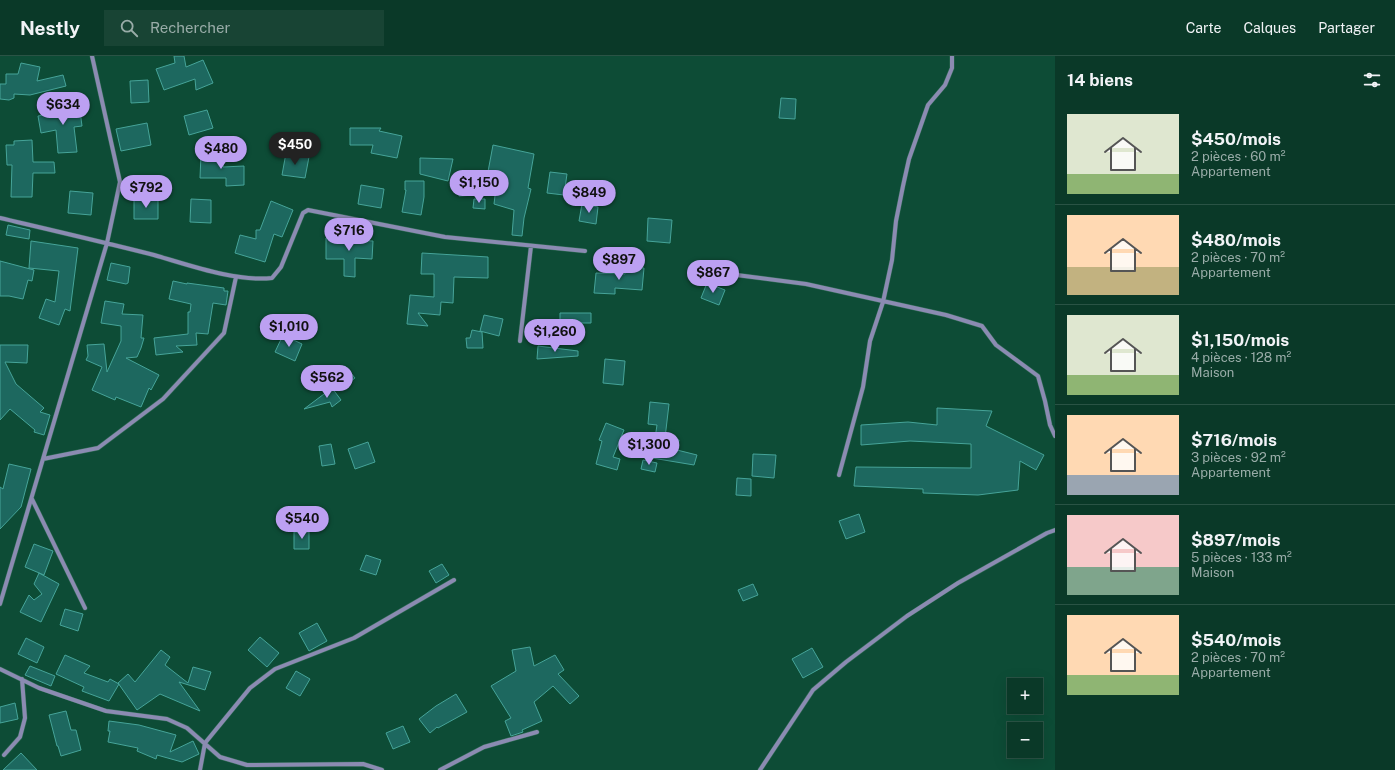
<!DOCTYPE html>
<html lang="fr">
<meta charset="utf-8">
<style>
:root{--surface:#0a3928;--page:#184434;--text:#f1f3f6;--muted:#99aca8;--line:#2a5345;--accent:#bca0f2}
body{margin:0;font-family:"Public Sans",sans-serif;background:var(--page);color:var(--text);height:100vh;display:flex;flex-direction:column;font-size:15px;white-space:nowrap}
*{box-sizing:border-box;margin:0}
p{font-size:13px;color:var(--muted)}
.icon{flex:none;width:22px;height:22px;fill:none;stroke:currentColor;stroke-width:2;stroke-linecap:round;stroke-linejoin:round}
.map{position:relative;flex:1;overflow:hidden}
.sheet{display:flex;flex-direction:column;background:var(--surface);width:340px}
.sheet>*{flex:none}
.fabs{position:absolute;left:1007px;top:622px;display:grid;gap:8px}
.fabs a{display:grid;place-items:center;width:36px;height:36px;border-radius:0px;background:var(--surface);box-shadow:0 4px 16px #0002,0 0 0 1px var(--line);font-size:20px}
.price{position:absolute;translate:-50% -34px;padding:0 9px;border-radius:14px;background:var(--accent);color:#111;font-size:13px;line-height:26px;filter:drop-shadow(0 1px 2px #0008)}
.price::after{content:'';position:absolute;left:50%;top:24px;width:12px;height:9px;margin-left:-6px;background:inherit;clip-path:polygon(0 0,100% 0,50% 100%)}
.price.on{background:#222;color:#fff}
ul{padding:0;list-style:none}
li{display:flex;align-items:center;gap:12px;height:100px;padding:0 12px}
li+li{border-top:1px solid var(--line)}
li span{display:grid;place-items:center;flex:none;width:112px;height:80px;border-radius:0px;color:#555}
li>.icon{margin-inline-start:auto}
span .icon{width:48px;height:48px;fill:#fffc;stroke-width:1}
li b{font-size:17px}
h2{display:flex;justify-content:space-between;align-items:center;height:48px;padding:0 12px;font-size:17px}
header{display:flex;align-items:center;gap:24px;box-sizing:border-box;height:56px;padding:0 20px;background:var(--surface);border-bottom:1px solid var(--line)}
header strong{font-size:19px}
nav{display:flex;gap:22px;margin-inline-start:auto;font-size:14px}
.search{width:280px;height:36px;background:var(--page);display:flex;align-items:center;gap:10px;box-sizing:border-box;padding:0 14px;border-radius:0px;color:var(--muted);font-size:15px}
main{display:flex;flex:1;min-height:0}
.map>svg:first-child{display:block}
.building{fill:#1d685f;stroke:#46a499}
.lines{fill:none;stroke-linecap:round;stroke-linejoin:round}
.street-casing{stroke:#306a54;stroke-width:5}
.street{stroke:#8b8bb2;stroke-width:4}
</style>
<header>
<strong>Nestly</strong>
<div class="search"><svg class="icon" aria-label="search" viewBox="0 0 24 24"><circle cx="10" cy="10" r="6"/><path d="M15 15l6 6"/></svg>Rechercher</div>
<nav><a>Carte</a><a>Calques</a><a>Partager</a></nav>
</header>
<main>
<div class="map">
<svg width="1055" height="714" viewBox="0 0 1055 714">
<rect width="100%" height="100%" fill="#0d4c36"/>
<path class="building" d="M174 0H184L186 11 203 4 213 27 196 34 195 23 164 34 156 13 175 7Z
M21 7 40 11 37 25 63 19 66 30 30 39 14 38V42L9 44 0 43V28H6V18H18Z
M148 24 149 46 131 47 130 25Z
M781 42 796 43 795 63 779 62Z
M79 47 82 70 74 71 77 96 58 97 56 74 41 77 38 60 59 56 58 50Z
M207 54 213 72 189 79 184 60Z
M147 67 151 89 121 95 116 73Z
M350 72H381L379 75 402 80 397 102 371 97 373 89H350Z
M32 84 33 106H54L55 117H33L32 141H11L12 109H7L6 89H14V85Z
M493 89 534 98 528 132 531 133 524 162 522 180 512 179 514 154 494 148 497 123 487 121Z
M286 97 309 101 305 122 282 119Z
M201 98 223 99V111L244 110V129L226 130V122H200Z
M420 102 453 103 448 125 420 118Z
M550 116 567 118 564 139 547 137Z
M405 125H424V141L421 159 402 156 406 134H405Z
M459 126H475L476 139 459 140Z
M361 129 384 133 381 152 358 148Z
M70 135 93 137 91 159 68 157Z
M134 143H158V163H134Z
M191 143 211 144V167L190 166Z
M474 143H485V153L473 152Z
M271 145 293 154 282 181 274 178 265 206 235 197 240 179 256 183V174H260Z
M582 148 598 151 596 168 579 165Z
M648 162 672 164 670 187 647 185Z
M8 169 30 174 29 183 6 179Z
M326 182H350V184L373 185 372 203 355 202V221L344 220V203H326Z
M31 185 78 192 70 255 65 253 59 269 39 262 46 243 55 246 59 215 29 212Z
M422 197 488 201V222L454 221 453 247 441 246 440 259 418 257 428 270 407 268 410 239 434 241V218H421Z
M0 205 34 214 32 225 28 224 23 243 9 240H0Z
M111 207 130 211 128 227 126 228 107 224Z
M625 211 644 212 642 234 615 232V238L594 237 596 217 625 218Z
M173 225 187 228V227L224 232V235H228L226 249 213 247 208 278 196 277 197 289 176 290 183 296 156 299 154 282 188 278V256H190L191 248 169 243Z
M707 227 725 234 719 249 701 242Z
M105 245 124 248 122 258 143 259 141 282H144L141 292 137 301 126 302 159 319 151 334 149 332 141 351 116 341 115 344 92 334 102 311 86 304 88 300 87 289 104 288 107 316 121 285V270L101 267Z
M560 257H591V267H581L580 277H560Z
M484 259 503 263 499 280 480 275Z
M472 274 482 276 483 292H467L466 282H470Z
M283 279 302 288 295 305 275 296Z
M0 289H28L27 307 5 306 16 328 44 352 40 356 50 359 44 379 34 376 35 374 10 353 0 364Z
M538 290 578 295V300L537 303Z
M605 303 625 305 623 329 603 327Z
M345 310 355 322 338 335 328 322Z
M332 332 341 344 332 351 330 346 304 353Z
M650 346 669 348 665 382 679 384 677 394 697 399 694 409 652 402 657 369 648 368Z
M937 352 992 355 986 370 1044 399 1036 414 1020 405 1018 434 978 439 923 437V433L854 430 856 411 971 412V388L910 385 861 389V369L908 366 937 369Z
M606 367 624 374 613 401 620 403 617 414 596 408 602 385 599 384Z
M368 386 375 406 355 413 348 393Z
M331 388 335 408 322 410 319 390Z
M753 398 776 399 774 422 752 420Z
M643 404 657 407 655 416 641 413Z
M9 408 31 413 21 451 0 473V431L3 433Z
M737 422 751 423V440L736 439Z
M859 458 865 476 846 483 839 465Z
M294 476H309V493H294Z
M34 488 53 495 44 519 25 511Z
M366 499 381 504 376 519 360 514Z
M442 508 449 519 436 527 429 515Z
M39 517 59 528 41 566 20 556 29 539 34 544 42 538 34 528Z
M753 528 758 539 743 545 738 534Z
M65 553 83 558 78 575 60 569Z
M317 567 327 585 309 595 299 577Z
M260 581 279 597 267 611 248 594Z
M26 582 44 591 37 607 18 598Z
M530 591 534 610 555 599 564 614 558 618 579 640 570 648 553 630 534 646 542 665 522 674 523 676 511 680 505 665 511 662 491 630 516 615 512 594Z
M812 592 823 611 803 622 792 603Z
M161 594 170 601 165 609 188 627 193 611 211 616 205 634 179 626 200 655 160 638 137 654 118 627 128 618 135 626Z
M65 599 90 610 84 617 108 626 110 623 119 628 109 645 82 635 84 631 56 618Z
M30 610 55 620 51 630 25 619Z
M296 615 310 623 300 640 286 632Z
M456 638 467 656 438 672 437 671 430 677 419 663 436 650Z
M15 647 18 663 0 667V651Z
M66 655 71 674H76L81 694 61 700 58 690H57L49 659Z
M109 665 139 669 176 679 170 696 193 685 199 698 182 706 157 699 156 703 137 695 138 692 108 686 110 675H108Z
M403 670 410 686 393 693 386 677Z
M21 697 37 714H3Z"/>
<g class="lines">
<g class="street-casing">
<path id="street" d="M0 162C51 174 103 186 154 199 189 209 236 226 272 222L281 211 303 157 308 154 445 181 585 195
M713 216 806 228 946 259 982 270 996 289 1038 320 1045 345 1050 369 1055 380
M520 285 531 190
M43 403 98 392 163 343 224 277 236 221
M839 419 863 331 870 285 883 246 892 204 896 165 903 130 909 103 928 49 945 29 952 12V0
M32 443 85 552
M0 548 107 187 120 126 92 0
M0 613 39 632 106 655 167 663 187 672 220 701 247 709 363 708 382 714
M4 699 20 681 25 662 22 623
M200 714 205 687 250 632 275 613 354 582 454 524
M440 714 484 691 537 676
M760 714 813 634 846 606 907 560 958 527 1047 477 1055 474"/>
</g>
<use href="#street" class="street"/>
</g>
</svg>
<div class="fabs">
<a>+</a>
<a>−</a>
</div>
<b class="price" style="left:63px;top:70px">$634</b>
<b class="price on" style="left:295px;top:110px">$450</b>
<b class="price" style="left:221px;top:114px">$480</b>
<b class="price" style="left:479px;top:148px">$1,150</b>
<b class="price" style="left:146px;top:153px">$792</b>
<b class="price" style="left:589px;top:158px">$849</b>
<b class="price" style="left:349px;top:196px">$716</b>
<b class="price" style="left:619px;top:225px">$897</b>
<b class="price" style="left:713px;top:238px">$867</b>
<b class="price" style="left:289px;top:292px">$1,010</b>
<b class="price" style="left:555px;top:297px">$1,260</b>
<b class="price" style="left:327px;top:343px">$562</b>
<b class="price" style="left:649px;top:410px">$1,300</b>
<b class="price" style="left:302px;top:484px">$540</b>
</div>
<section class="sheet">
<h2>14 biens<svg class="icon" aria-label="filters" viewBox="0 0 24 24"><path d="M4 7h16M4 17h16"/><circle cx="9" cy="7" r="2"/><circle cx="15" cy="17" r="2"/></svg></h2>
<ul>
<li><span style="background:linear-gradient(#dfe7d0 75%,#8fb573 0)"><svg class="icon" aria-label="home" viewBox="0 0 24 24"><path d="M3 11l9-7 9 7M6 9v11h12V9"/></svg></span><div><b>$450/mois</b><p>2 pièces · 60 m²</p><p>Appartement</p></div></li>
<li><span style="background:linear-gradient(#ffd9b3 65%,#c2b280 0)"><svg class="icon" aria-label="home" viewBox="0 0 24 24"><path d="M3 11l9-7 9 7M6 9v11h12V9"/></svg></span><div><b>$480/mois</b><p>2 pièces · 70 m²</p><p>Appartement</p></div></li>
<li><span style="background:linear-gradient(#dfe7d0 75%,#8fb573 0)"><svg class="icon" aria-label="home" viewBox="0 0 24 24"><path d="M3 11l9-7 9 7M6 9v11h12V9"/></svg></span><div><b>$1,150/mois</b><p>4 pièces · 128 m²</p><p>Maison</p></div></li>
<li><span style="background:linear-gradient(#ffd9b3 75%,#9aa5b1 0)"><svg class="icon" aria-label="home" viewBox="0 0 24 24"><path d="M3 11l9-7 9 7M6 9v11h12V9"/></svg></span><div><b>$716/mois</b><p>3 pièces · 92 m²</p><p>Appartement</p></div></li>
<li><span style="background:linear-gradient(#f6c9c9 65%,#7fa58c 0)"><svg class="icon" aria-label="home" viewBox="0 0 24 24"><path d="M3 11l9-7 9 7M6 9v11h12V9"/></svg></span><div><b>$897/mois</b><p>5 pièces · 133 m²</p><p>Maison</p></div></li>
<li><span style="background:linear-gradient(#ffd9b3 75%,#8fb573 0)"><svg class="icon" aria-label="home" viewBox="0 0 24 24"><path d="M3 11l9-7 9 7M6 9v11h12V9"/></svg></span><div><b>$540/mois</b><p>2 pièces · 70 m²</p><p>Appartement</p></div></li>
</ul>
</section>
</main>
